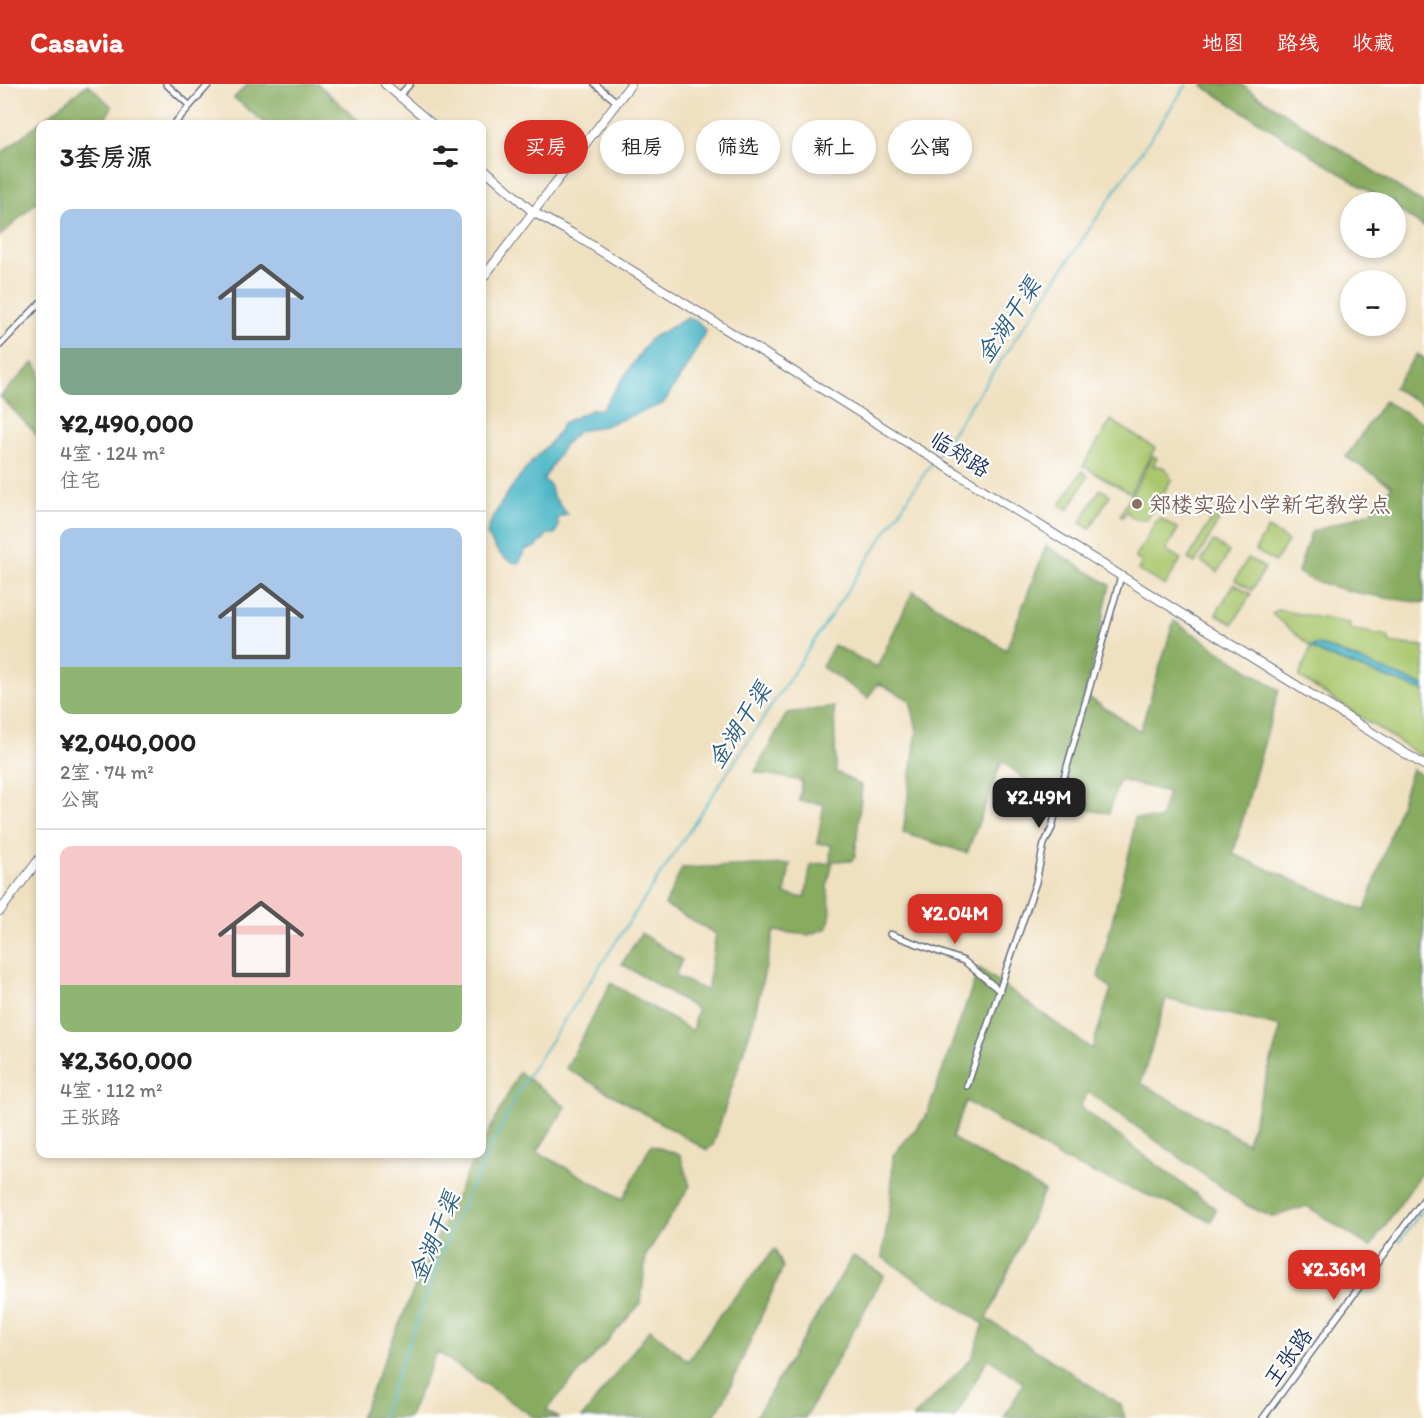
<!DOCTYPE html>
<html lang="zh">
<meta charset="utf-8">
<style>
:root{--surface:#fff;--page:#f2f2f2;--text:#222;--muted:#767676;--line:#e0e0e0;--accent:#d93025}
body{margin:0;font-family:Itim,"LXGW WenKai TC",sans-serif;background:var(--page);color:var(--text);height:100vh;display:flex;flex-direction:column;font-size:22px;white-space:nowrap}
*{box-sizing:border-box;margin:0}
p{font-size:20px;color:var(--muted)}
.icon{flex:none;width:33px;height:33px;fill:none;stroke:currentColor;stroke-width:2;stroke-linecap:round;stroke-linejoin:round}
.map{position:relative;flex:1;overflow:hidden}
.panel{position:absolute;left:36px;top:36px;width:450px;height:1038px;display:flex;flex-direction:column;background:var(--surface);border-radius:12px;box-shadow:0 3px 9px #0003}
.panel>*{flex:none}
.guide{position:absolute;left:504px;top:36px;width:570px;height:54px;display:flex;gap:12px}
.tools{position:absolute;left:1340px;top:108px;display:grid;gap:12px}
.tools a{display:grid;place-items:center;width:66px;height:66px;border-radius:50%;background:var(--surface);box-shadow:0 3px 9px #0003;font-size:30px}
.price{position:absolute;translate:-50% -51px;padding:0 14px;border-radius:12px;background:var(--accent);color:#fff;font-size:20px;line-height:39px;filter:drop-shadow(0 2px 3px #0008)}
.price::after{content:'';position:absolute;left:50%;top:36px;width:18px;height:14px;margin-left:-9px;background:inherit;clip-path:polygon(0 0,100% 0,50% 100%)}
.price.on{background:#222;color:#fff}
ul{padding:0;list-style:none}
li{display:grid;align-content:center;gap:12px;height:318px;padding:0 24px}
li+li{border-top:2px solid var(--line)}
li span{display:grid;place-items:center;height:186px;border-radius:12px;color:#555}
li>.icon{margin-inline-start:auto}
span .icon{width:108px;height:108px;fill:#fffc;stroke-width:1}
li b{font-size:26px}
h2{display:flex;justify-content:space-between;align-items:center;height:72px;padding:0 24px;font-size:26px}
.pill{padding:0 21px;border-radius:27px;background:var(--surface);box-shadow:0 3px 9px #0003;font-size:21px;line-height:54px}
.pill.on{background:var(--accent);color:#fff}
header{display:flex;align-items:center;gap:36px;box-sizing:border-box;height:84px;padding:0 30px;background:var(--accent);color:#fff}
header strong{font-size:28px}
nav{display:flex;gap:33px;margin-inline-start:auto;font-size:21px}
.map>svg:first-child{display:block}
.green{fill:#aac76e;stroke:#627b66;stroke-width:1.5}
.forest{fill:#87ac61;stroke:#516e60;stroke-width:1.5;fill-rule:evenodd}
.water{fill:#49b5c5;stroke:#327292;stroke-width:1.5}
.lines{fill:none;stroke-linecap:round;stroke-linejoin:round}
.stream{stroke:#49b5c5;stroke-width:2}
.street-casing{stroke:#656d80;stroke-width:8}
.secondary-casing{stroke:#656d80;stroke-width:10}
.street{stroke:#fff;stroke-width:5}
.secondary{stroke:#fff;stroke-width:8}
.education-dot{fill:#8d6e63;stroke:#fff;stroke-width:2}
.labels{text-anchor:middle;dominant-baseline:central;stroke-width:4.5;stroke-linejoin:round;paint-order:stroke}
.street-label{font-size:22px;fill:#1b2f5e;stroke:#fff}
.education-label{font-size:22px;fill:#785e54;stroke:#fff;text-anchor:start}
.water-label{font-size:24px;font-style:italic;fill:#2b5e82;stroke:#fff}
</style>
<header>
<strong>Casavia</strong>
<nav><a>地图</a><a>路线</a><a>收藏</a></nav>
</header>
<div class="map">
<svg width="1424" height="1334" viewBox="0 0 1424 1334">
<rect width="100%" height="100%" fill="#fff"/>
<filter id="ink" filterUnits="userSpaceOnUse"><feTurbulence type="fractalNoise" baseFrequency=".0167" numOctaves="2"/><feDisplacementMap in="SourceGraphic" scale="12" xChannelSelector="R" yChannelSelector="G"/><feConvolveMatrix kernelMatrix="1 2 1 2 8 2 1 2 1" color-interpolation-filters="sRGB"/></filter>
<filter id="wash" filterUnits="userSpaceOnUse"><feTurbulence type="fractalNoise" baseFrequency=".008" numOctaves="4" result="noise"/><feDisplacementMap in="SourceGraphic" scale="24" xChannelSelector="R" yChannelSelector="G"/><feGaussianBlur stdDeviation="1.35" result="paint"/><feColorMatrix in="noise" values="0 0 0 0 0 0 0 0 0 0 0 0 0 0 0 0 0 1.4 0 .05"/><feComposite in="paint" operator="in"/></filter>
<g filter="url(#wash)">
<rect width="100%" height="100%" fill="#efe0c0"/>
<path class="green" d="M1111 336 1155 364 1130 409 1083 382Z
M1153 372 1157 374 1153 382C1163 381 1169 386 1171 396L1147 435C1139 438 1131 435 1127 427L1123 433 1120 431Z
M1082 387 1088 392 1068 426 1060 421Z
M1100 405 1110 411 1090 445 1080 439Z
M1219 422 1225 425 1195 479 1188 475Z
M1160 434 1178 445 1166 466 1181 475 1165 502 1138 486 1142 478 1135 474 1156 437Z
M1268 444 1288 457 1275 478 1255 466Z
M1213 457 1229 468 1218 488 1201 478Z
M1248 474 1265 484 1252 506 1235 496Z
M1234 500 1251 510 1233 540 1216 530Z
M1277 526 1350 539 1349 545 1388 552 1390 559 1424 562V602L1324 562 1315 561 1322 570 1424 607V674L1299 593 1311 563 1272 530Z"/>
<path class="forest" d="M88 0 112 23 102 40H40V115L0 152V70Z
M248 0H318L362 40H266L234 14Z
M1205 0H1240L1424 120V143L1395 124V118H1386L1203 2Z
M1417 270 1424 274V321L1393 304Z
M34 279 40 287V354L0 312Z
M1384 317 1424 339V519C1395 516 1319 505 1298 488L1311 448 1371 428 1392 402 1346 373Z
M1046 462 1110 501 1085 611 1140 647 1174 537 1279 606 1233 770 1365 827 1412 685 1424 693V974L1422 979 1424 981V1086L1370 1163 1307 1122 1272 1133 1246 1121 1088 1008 1080 1023 1216 1125 1211 1137 1065 1077 966 1017 952 1054 1044 1107 987 1235 1121 1321 1125 1334H1004L1023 1299 988 1274 955 1334H913L972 1274 984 1240 882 1173 891 1116 893 1071 926 1033 979 884 1092 965 1111 905 1098 893 1132 758 1134 734 1160 736 1168 708 1119 696 1109 729 1059 722 1002 677 967 769 903 749 917 646 910 616 878 599 868 614 822 583 834 561 877 583 913 507 1006 566ZM1166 915 1281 943 1247 1059 1141 999Z
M834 623 836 688 862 702 855 773 851 777H833L827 803 831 827 828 844 808 851 774 847 753 938 713 1061 707 1066 566 984 611 899 692 947 697 925 622 880 641 849 682 876 675 892 707 907 716 850 665 821 682 784 790 780 785 810 805 814 811 780 830 779 831 761 817 759 824 720 799 717 802 697 755 688 787 629Z
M519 988 566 1023 537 1068 623 1115 651 1061 680 1071 690 1102 646 1171 641 1219 546 1326 559 1334H535L437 1268 408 1334H360C397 1245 433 1156 477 1070H482V1062Z
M775 1165 783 1183 726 1312 713 1334H582L650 1245 688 1277 721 1229Z
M853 1172 884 1191 805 1334H755Z"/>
<path class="water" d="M687 234 697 237 706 247 686 284 663 320 604 342 578 347 565 360 543 396 550 401 553 412 567 430 557 435 559 441 555 450H548L536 463 526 465 519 479C502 478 495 464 487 450 490 432 518 393 531 379 543 364 555 357 563 339L593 325H602L650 255Z
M1315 561 1324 562 1424 602V607L1322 570 1311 563Z"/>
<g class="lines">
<path class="stream" d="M936 373 1187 0
M1399 1158 1424 1124
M381 1334 452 1143 521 1002 932 378"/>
</g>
</g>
<g filter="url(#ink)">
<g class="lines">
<g class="street-casing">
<path id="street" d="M166 0 190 22
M595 0 617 18
M399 12 410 0
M174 40 209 0
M0 261 40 219
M890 850 964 877 1000 907
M967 1002 1036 798 1044 760 1052 744 1063 697 1121 492
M1263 1334 1424 1115"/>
</g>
<g class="secondary-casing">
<path id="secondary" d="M385 0 432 40
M482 83 533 128 575 151 1424 681
M482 195 631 0
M0 827 40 774"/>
</g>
<use href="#street" class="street"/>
<use href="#secondary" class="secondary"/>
</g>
</g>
<circle class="education-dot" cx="1137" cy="420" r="6"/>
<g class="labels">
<g class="street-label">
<text transform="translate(960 370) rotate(32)">临郑路</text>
<text transform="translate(1288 1273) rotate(-54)">王张路</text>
</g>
<g class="education-label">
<text x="1149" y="420">郑楼实验小学新宅教学点</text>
</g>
<g class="water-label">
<text transform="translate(1008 236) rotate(-56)">金湖干渠</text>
<text transform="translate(739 641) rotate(-57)">金湖干渠</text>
<text transform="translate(434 1153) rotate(-67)">金湖干渠</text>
</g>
</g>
</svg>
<div class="tools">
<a>+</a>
<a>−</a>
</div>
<b class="price on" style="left:1039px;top:745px">¥2.49M</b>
<b class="price" style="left:955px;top:861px">¥2.04M</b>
<b class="price" style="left:1334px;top:1217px">¥2.36M</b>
<div class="guide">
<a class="pill on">买房</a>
<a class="pill">租房</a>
<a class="pill">筛选</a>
<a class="pill">新上</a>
<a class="pill">公寓</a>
</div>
<section class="panel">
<h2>3套房源<svg class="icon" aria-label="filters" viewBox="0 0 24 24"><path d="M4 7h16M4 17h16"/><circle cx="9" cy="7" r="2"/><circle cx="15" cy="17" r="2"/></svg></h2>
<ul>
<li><span style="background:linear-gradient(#a9c7e8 75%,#7fa58c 0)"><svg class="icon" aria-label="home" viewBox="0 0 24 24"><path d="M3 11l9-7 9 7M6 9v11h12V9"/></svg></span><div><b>¥2,490,000</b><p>4室 · 124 m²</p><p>住宅</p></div></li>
<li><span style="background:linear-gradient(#a9c7e8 75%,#8fb573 0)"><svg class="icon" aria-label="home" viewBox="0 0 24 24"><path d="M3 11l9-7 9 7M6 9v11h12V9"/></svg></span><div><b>¥2,040,000</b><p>2室 · 74 m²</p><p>公寓</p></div></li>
<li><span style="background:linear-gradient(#f6c9c9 75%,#8fb573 0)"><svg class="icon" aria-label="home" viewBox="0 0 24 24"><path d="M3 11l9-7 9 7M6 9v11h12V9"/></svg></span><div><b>¥2,360,000</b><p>4室 · 112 m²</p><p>王张路</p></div></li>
</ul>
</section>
</div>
